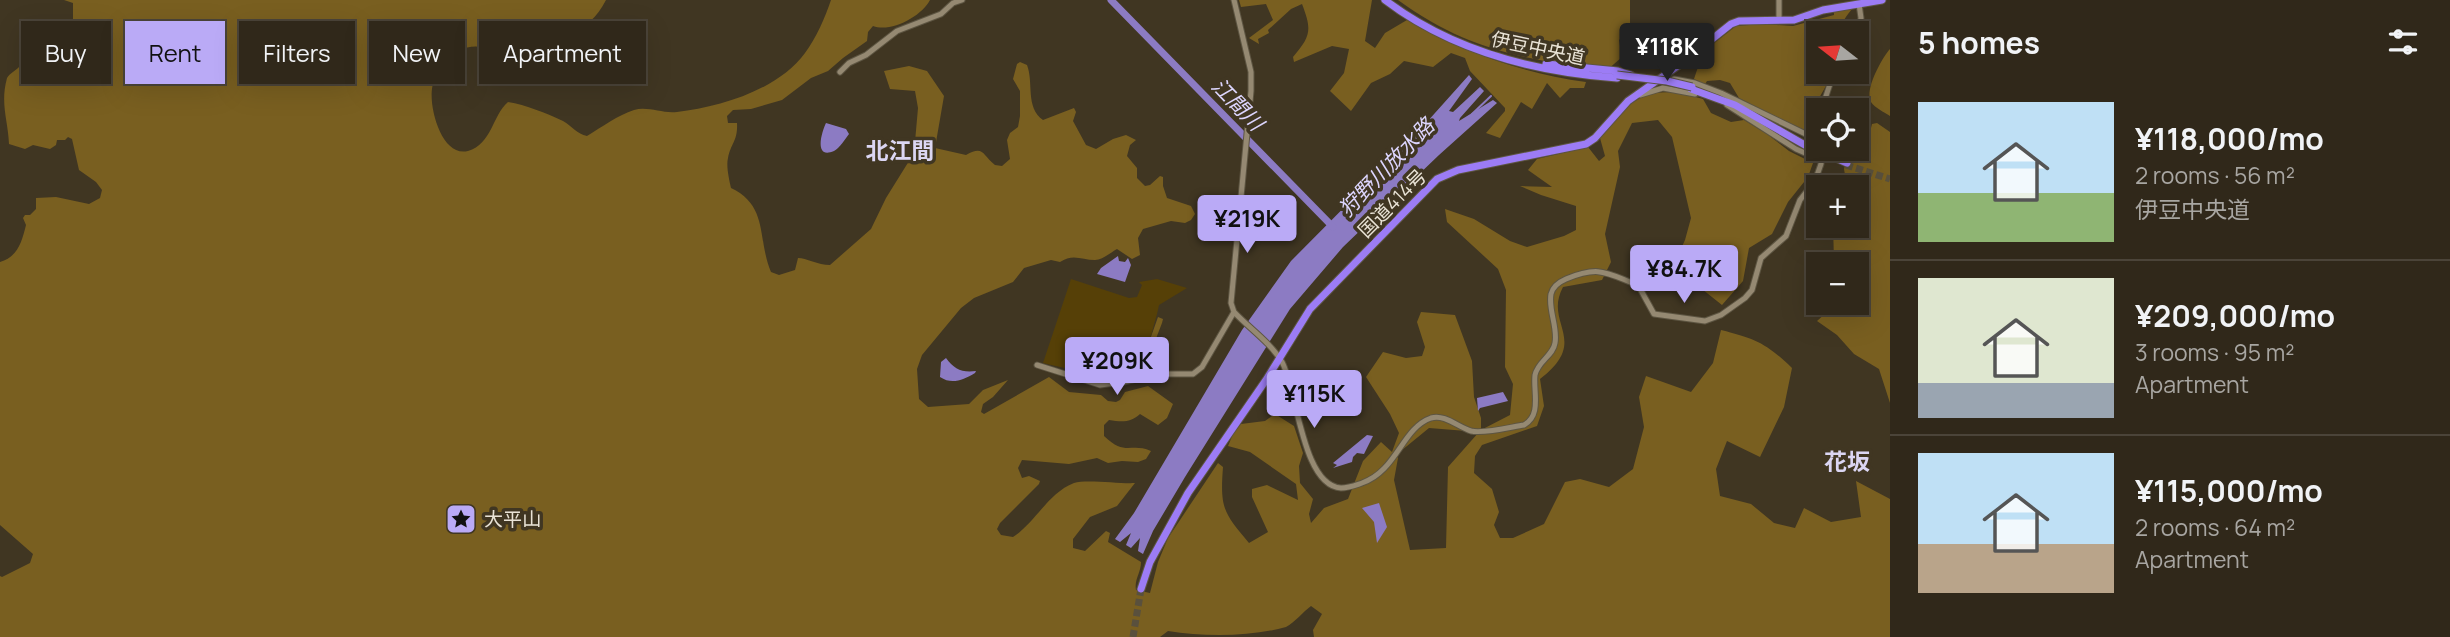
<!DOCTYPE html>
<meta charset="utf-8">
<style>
:root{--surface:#30281a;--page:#3c3427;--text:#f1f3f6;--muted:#a8a6a2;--line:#4b4439;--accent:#baaaf6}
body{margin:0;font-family:Manrope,"Noto Sans JP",sans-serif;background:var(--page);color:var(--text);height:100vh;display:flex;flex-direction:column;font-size:26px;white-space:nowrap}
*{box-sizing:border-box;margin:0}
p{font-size:23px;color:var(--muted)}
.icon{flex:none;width:38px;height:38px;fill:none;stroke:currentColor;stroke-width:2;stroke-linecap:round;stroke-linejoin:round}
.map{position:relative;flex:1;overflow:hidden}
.panel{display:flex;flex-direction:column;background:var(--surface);width:560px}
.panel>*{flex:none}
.top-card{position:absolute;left:21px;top:21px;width:665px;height:63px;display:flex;gap:14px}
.needle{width:46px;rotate:287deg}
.tools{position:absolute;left:1806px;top:21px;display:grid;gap:14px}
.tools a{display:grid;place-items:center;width:63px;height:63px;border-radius:0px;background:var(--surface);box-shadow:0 7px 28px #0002,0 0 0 2px var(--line);font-size:35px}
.price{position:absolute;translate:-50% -60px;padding:0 16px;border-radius:7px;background:var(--accent);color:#111;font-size:23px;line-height:46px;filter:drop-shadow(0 2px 4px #0008)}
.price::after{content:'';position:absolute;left:50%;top:42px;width:21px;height:16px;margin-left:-10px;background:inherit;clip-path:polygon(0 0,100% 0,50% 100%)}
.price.on{background:#222;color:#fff}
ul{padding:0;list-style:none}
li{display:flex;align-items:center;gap:21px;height:175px;padding:0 28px}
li+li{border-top:2px solid var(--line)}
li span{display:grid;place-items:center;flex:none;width:196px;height:140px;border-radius:0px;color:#555}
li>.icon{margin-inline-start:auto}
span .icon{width:84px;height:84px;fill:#fffc;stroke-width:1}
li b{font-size:30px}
h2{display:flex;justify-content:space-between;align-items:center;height:84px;padding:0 28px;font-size:30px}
.tag{padding:0 24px;border-radius:0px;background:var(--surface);box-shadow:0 7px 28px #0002,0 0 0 2px var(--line);font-size:24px;line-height:63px}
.tag.on{background:var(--accent);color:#111}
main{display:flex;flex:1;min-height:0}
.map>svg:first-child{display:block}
.green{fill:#564007}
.forest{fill:#795f20;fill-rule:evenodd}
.water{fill:#8c7bc3}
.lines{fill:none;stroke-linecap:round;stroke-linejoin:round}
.stream{stroke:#8c7bc3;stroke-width:2}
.river{stroke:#8c7bc3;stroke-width:7}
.highway-tunnel{stroke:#59503d;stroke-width:7;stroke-dasharray:7 3.5;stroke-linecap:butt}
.secondary-casing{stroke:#5d5542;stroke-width:7}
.highway-casing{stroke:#5d5542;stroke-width:9}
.secondary{stroke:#958972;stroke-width:5}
.highway{stroke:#9c7cf5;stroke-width:7}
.highway-bridge-casing{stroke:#5d5542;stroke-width:9;stroke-linecap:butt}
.highway-bridge{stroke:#9c7cf5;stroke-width:7}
.labels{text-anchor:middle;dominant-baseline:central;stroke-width:7;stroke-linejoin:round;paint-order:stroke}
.street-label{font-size:19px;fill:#e9e3d6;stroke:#403622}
.poi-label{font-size:19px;fill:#e9e3d6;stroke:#403622;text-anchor:start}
.water-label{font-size:21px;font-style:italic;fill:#dcd5fd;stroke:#403622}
.quarter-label{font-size:23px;font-weight:bold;fill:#dbd6f3;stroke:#403622}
</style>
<main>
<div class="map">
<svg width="1890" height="637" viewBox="0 0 1890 637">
<rect width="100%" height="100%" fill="#403622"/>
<path class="green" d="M1071 279 1129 298 1137 297 1142 285 1139 282 1157 279 1187 288 1159 305 1157 314C1149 340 1146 372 1116 380L1043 363Z"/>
<path class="forest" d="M64 0H606C597 18 585 27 568 37 567 41 566 46 564 49 558 56 527 66 518 67 503 53 479 39 459 51 454 53 452 58 448 62 441 68 435 75 433 84 427 103 441 158 468 151 492 144 492 116 508 102 526 105 546 113 563 121 572 126 577 134 587 136 602 127 618 115 634 110 648 106 663 114 677 112 720 107 778 90 805 53 816 38 825 18 831 0H930C922 16 891 33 873 26L868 32 867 41 843 58 828 71 811 78 782 100 751 109 733 110 727 116 728 123H737C738 141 731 143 728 158 726 166 729 179 731 188 769 206 757 239 771 272L779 275 795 270 798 258C806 258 818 265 830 265L871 229 886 198 914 153 918 108 915 91 890 89 884 71 909 66 927 71 944 96 935 148 966 155C984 145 982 155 995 165L1002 166 1010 159 1007 140 1010 133 1018 127 1020 116V91L1013 79 1017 64 1020 62 1027 65C1034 83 1025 107 1043 120L1074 108 1076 112 1073 121 1086 145 1096 149 1113 139 1126 135 1136 140 1130 145 1127 156 1137 168V178L1145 186 1150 185 1160 176 1163 177V186L1167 198 1191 206 1195 214 1191 220 1185 223 1171 221 1143 229 1138 238 1140 255 1132 259 1117 249C1110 253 1102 260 1095 260 1082 260 1073 253 1060 262L1051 260 1024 268 1013 282 974 298 961 308 922 355 917 369 919 399 928 407 969 404 983 390 1008 380 993 397 983 404 981 412 984 414 1049 377 1069 392 1101 395 1108 401 1116 402 1120 400 1125 392 1148 386 1173 404 1167 418 1158 425 1140 414C1130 423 1122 422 1109 420L1104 425V436C1126 457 1130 442 1151 451L1146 459 1138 462 1122 461 1108 463 1097 458 1069 464 1022 460 1018 468 1022 478 1029 476 1040 481 1039 484 1000 523 997 529 1001 535 1013 537C1035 523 1048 493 1074 483 1086 479 1120 484 1135 483L1117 506 1090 517 1073 539V548L1085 551 1106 531 1110 533 1108 542 1141 562C1141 573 1134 579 1136 590L1150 593 1158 562 1168 538 1218 463 1223 467C1220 508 1223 512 1249 543L1268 532 1252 497V489L1267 485 1298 500 1296 484 1250 452 1228 446 1233 434 1241 424 1265 421 1275 414 1294 426 1303 453 1299 466 1300 483 1313 499 1309 514 1311 523 1324 508 1348 499 1363 461 1381 442 1392 452 1399 433 1390 414 1366 377 1383 352 1406 358 1422 356 1425 347 1417 322 1421 312 1455 315 1472 361 1474 397 1481 418V430L1510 415 1513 384 1505 367 1506 290 1498 269 1447 222 1445 209 1474 219 1510 241 1527 247 1564 236 1576 230V206L1541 195 1520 186 1552 187 1528 170 1537 159 1588 147 1599 161 1605 156 1600 138C1632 95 1651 83 1703 99L1711 113 1731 122 1744 120 1767 134 1789 151 1813 163 1808 177 1788 202 1772 234 1749 248 1743 281 1722 305 1673 266 1685 240 1691 218 1672 137 1658 120 1632 123 1618 151 1620 167 1605 234 1611 262 1602 280 1563 287C1543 324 1591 340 1540 379L1544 406 1537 426 1482 445 1475 456 1474 473 1492 489 1499 512 1494 525 1500 538H1513L1544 524 1565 482 1580 479 1609 487 1633 469 1644 427 1639 397 1646 376 1691 392 1713 363 1721 330C1756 339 1766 343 1792 368L1784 407 1760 457 1727 441 1716 469 1720 496 1751 504 1774 523 1795 528 1804 508 1831 522 1861 517 1856 481 1890 499V637H1314L1313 630 1322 614 1311 606C1303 612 1295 622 1286 627 1251 637 1204 637 1168 631L1160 637H0V576L2 577 30 563 33 554 0 525V262C18 257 22 241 26 225L23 218 25 215H30L36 209V198L56 197 89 204 100 198 102 190 96 182 79 170 72 139 68 137 65 140H57L56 145 50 149 33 145 25 149 9 144C8 120 0 104 7 78 10 73 15 71 19 67 27 57 24 50 36 41 44 35 53 38 61 31L70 33 73 25V3ZM1429 428 1479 432 1448 467 1446 548 1410 550 1394 480 1398 458 1396 455Z
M1239 0H1372L1365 41 1375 48 1385 33 1407 20C1462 51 1523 74 1586 82L1584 88H1570L1560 98 1547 83 1532 109 1521 102 1500 138 1486 133 1505 111V108L1470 71 1465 58 1451 53 1433 67 1404 61 1390 74 1371 83 1351 111 1330 91 1344 73 1349 49 1332 46 1294 62 1293 57C1311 36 1312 30 1302 4L1291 9 1268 30 1269 33 1258 39 1259 44 1249 38 1273 20 1266 4 1241 7Z
M1398 0H1630V29L1619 40 1622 57 1606 71C1525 59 1466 50 1398 0Z
M1853 8C1838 24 1844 33 1818 33V72H1829L1826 86 1815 105 1819 108 1815 137 1739 98 1730 83 1720 80 1707 81 1705 84 1694 79 1703 52 1736 26 1762 24 1793 26 1834 15V10Z
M1890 49V116C1884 112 1875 108 1871 102 1864 90 1882 58 1890 49Z
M1857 123 1862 124 1864 128H1871L1872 124 1877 123 1890 132V403L1879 369 1854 354 1837 335 1817 321 1837 303H1857V264H1837L1834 260 1833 226H1857V187H1847L1844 169 1846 160 1826 149H1857Z
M1158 317 1163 319 1162 323 1152 349 1150 371 1133 377 1141 365Z"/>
<path class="water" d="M591 44C599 49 602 59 601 69L595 75 569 64 577 51Z
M1469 75 1472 79 1449 111 1453 112 1480 87 1484 91 1460 118 1459 121 1493 100 1497 103 1439 155 1343 247 1290 309 1185 477 1153 531 1143 554 1138 551 1140 538 1131 548 1126 545 1131 533 1120 542 1115 539 1134 513 1242 330 1291 261 1409 142Z
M826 123 846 129 849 134C846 138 839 149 834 151 813 160 822 131 826 123Z
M1118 256 1119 261 1125 262 1128 258 1131 265 1125 282 1097 274 1101 268Z
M946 358C954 369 962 373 976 371L975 373C963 380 952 385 940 377L941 362Z
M1503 392 1508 401 1480 408 1478 411 1477 398Z
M1367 435 1373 436 1364 454 1357 453 1353 457 1352 462 1333 468 1337 465 1333 463Z
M1379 503 1387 527 1377 543 1374 522 1362 508Z"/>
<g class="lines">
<path class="stream" d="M1472 114 1491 96"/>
<path class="river" d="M1111 0 1333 227"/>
<path class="highway-tunnel" d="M1846 165 1890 179
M1133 637 1141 589"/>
<g class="secondary-casing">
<path id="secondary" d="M1234 0 1251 72V91L1231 303 1234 312C1249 328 1271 343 1282 362 1297 389 1302 486 1341 488 1349 488 1356 485 1362 483 1397 471 1402 428 1431 418 1445 414 1458 427 1471 431 1484 434 1511 427 1524 425 1542 415 1533 392 1535 375 1538 361 1553 356 1555 343 1558 327 1548 310 1551 294 1553 286 1559 282 1566 279 1600 265 1606 273 1638 285L1654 314 1705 321 1721 315 1745 298 1752 290 1761 258 1786 236 1800 200 1815 181 1821 164V149
M1779 20V0
M1857 39 1861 18 1859 4
M840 72 849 63 866 55 897 31 941 14 953 3 962 0
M1674 79 1695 83 1721 93 1818 140
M1640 95 1663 88 1695 94
M1727 105 1796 149 1821 160
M1823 105 1834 72
M1037 365 1100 385 1124 382 1156 374H1193L1202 367 1234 312"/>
</g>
<g class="highway-casing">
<path id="highway" d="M1385 0C1452 51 1535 72 1617 78
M1546 64 1618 71 1631 75
M1691 89 1735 105 1817 152
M1831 156 1847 163
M1141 589 1150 562 1188 493 1266 380 1310 309 1437 179 1458 170 1586 144 1595 138 1628 101 1682 63 1731 24 1739 21 1794 20 1823 10 1882 0"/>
</g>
<use href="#secondary" class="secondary"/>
<use href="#highway" class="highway"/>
<g class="highway-bridge-casing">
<path id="highway-bridge" d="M1617 75 1667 81 1692 87
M1817 150 1831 156"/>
</g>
<use href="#highway-bridge" class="highway-bridge"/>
</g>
<defs>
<g id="sight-square" transform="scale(1.575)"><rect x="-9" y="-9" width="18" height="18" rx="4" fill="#baaaf6" stroke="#403622"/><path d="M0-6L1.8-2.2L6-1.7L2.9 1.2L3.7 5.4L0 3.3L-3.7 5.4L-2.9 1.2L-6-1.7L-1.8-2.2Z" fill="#111"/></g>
</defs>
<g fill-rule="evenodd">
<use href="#sight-square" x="461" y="519"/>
</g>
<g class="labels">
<g class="street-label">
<text transform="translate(1538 48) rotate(12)">伊豆中央道</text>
<text transform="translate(1392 203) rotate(-45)">国道414号</text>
</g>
<g class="poi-label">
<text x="484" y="519">大平山</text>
</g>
<g class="water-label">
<text transform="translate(1238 104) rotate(46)">江間川</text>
<text transform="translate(1386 167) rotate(-46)">狩野川放水路</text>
</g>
<g class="quarter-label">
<text x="900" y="150">北江間</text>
<text x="1847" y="461">花坂</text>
</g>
</g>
</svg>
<div class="tools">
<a><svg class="needle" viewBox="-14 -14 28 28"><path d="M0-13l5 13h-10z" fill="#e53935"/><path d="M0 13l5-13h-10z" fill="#a8a6a2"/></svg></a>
<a><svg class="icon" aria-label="locate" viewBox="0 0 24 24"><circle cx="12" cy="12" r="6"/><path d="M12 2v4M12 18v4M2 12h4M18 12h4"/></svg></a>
<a>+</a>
<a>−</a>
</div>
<b class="price on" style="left:1667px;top:83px">¥118K</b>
<b class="price" style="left:1247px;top:255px">¥219K</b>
<b class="price" style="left:1684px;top:305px">¥84.7K</b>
<b class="price" style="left:1117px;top:397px">¥209K</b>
<b class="price" style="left:1314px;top:430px">¥115K</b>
<div class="top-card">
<a class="tag">Buy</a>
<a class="tag on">Rent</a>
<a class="tag">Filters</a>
<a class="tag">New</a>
<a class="tag">Apartment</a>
</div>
</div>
<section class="panel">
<h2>5 homes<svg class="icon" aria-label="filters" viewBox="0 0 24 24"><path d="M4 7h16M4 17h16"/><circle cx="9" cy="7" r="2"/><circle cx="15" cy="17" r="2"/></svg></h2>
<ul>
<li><span style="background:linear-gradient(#bfe0f5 65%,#8fb573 0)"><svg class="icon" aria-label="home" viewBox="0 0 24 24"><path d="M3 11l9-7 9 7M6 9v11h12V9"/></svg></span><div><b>¥118,000/mo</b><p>2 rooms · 56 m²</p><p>伊豆中央道</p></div></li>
<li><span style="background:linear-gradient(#dfe7d0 75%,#9aa5b1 0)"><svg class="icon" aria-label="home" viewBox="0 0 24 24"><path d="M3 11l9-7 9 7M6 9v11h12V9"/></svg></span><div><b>¥209,000/mo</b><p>3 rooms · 95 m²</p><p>Apartment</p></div></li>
<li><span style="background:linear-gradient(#bfe0f5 65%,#b9a48a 0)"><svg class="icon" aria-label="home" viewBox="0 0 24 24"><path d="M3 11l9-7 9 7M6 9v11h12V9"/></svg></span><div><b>¥115,000/mo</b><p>2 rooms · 64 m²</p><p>Apartment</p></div></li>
</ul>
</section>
</main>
